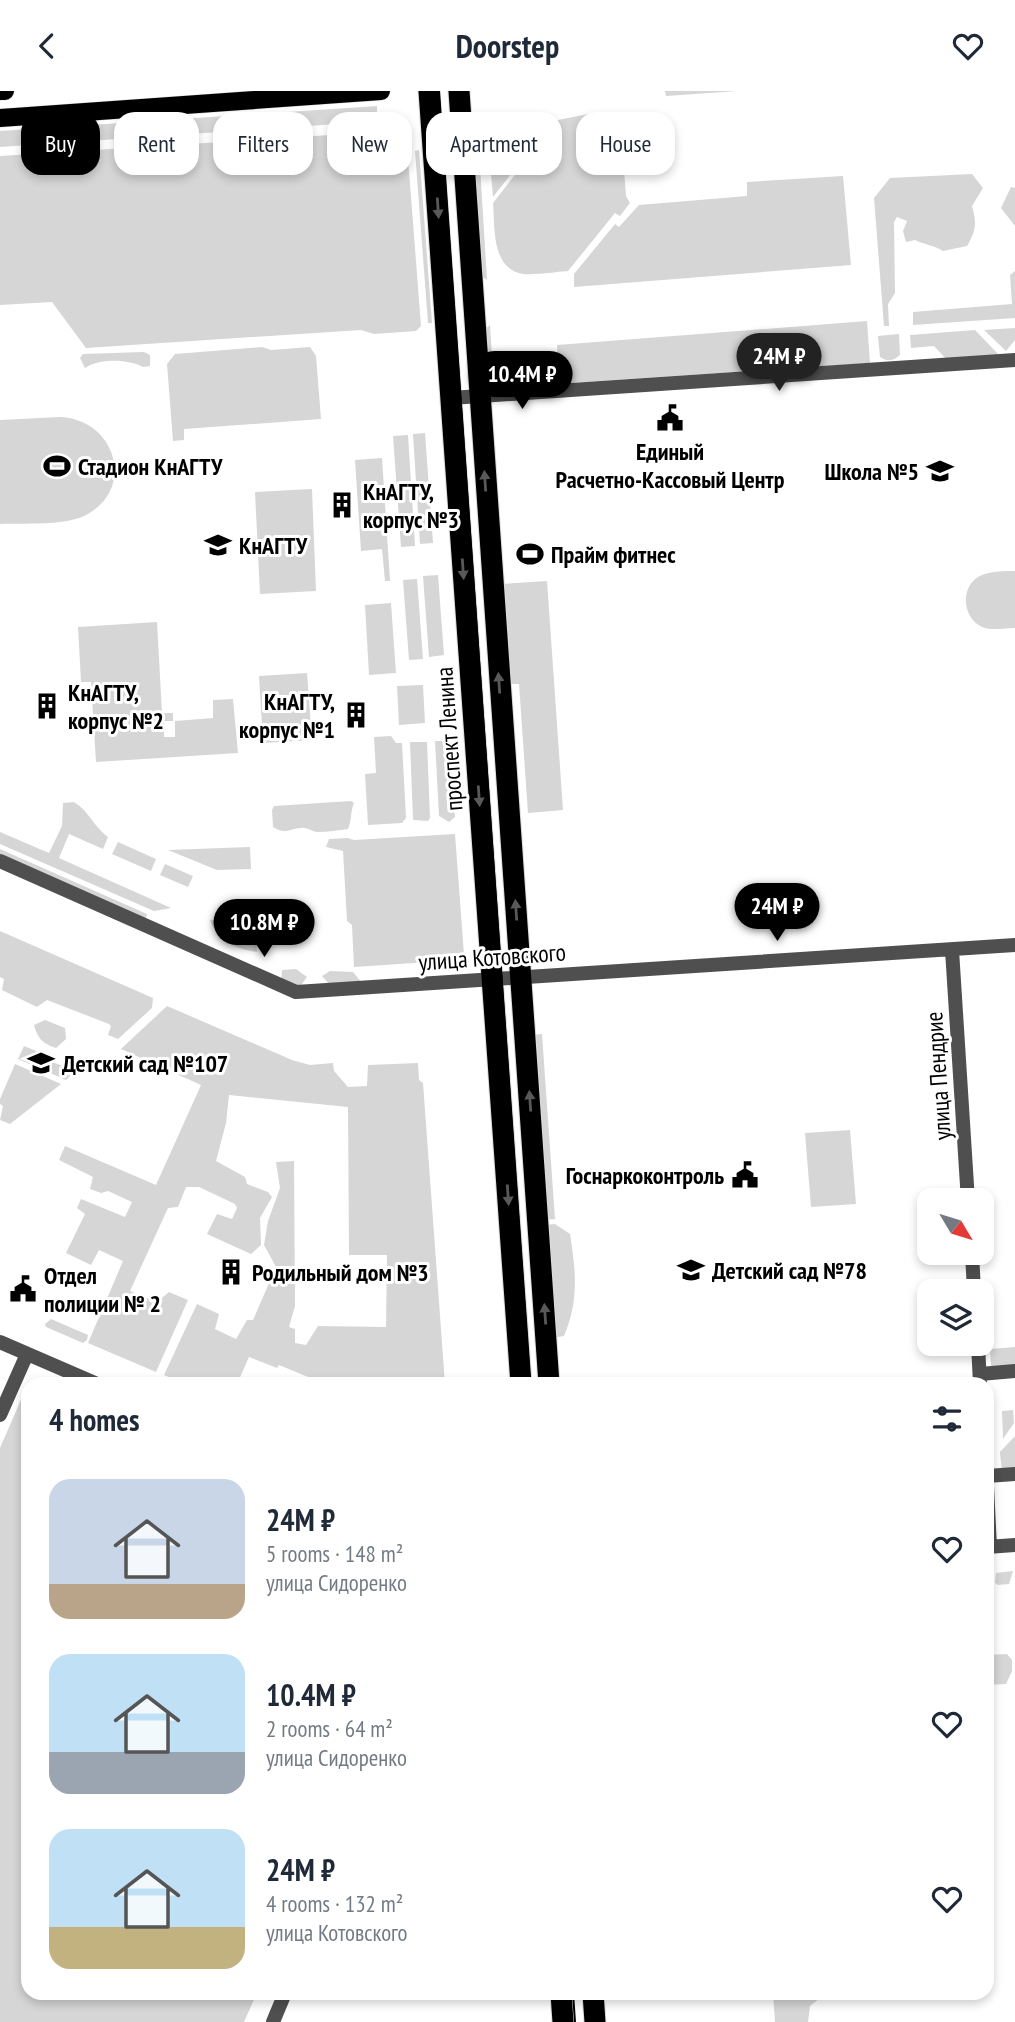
<!DOCTYPE html>
<meta charset="utf-8">
<style>
:root{--surface:#fff;--page:#f2f2f3;--text:#1f2937;--muted:#747a83;--accent:#000}
body{margin:0;font-family:"PT Sans Narrow",sans-serif;background:var(--page);color:var(--text);height:100vh;display:flex;flex-direction:column;font-size:26px;white-space:nowrap}
*{box-sizing:border-box;margin:0}
p{font-size:23px;color:var(--muted)}
.icon{flex:none;width:38px;height:38px;fill:none;stroke:currentColor;stroke-width:2;stroke-linecap:round;stroke-linejoin:round}
.map{position:relative;flex:1;overflow:hidden}
.sheet{position:absolute;left:21px;top:1286px;width:973px;height:623px;display:flex;flex-direction:column;background:var(--surface);border-radius:21px;box-shadow:0 4px 10px #0003}
.sheet>*{flex:none}
.banner{position:absolute;left:21px;top:21px;width:973px;height:63px;display:flex;gap:14px}
.needle{width:46px;rotate:128deg}
.tools{position:absolute;left:917px;top:1097px;display:grid;gap:14px}
.tools a{display:grid;place-items:center;width:77px;height:77px;border-radius:14px;background:var(--surface);box-shadow:0 4px 10px #0003;font-size:35px}
.price{position:absolute;translate:-50% -60px;padding:0 16px;border-radius:24px;background:var(--accent);color:#fff;font-size:23px;line-height:46px;filter:drop-shadow(0 2px 4px #0008)}
.price::after{content:'';position:absolute;left:50%;top:42px;width:21px;height:16px;margin-left:-10px;background:inherit;clip-path:polygon(0 0,100% 0,50% 100%)}
.price.on{background:#222;color:#fff}
ul{padding:0;list-style:none}
li{display:flex;align-items:center;gap:21px;height:175px;padding:0 28px}
li span{display:grid;place-items:center;flex:none;width:196px;height:140px;border-radius:21px;color:#555}
li>.icon{margin-inline-start:auto}
span .icon{width:84px;height:84px;fill:#fffc;stroke-width:1}
li b{font-size:30px}
h2{display:flex;justify-content:space-between;align-items:center;height:84px;padding:0 28px;font-size:30px}
.tag{padding:0 24px;border-radius:21px;background:var(--surface);box-shadow:0 4px 10px #0003;font-size:24px;line-height:63px}
.tag.on{background:var(--accent);color:#fff}
header{display:flex;justify-content:space-between;align-items:center;height:91px;padding:0 28px;background:var(--surface);font-size:32px;font-weight:600}
.map>svg:first-child{display:block}
.green{fill:#d6d6d6}
.lines{fill:none;stroke-linecap:round;stroke-linejoin:round}
.major-casing{stroke:#dbdbdb;stroke-width:19}
.highway-casing{stroke:#dbdbdb;stroke-width:23}
.minor{stroke:#4f4f4f;stroke-width:14}
.major{stroke:#000;stroke-width:18}
.highway{stroke:#000;stroke-width:21}
.tram{stroke:#000;stroke-width:2}
.oneway{fill:#595959}
.labels{text-anchor:middle;dominant-baseline:central;stroke-width:6;stroke-linejoin:round;paint-order:stroke}
.poi-label{font-size:24px;font-weight:bold;fill:#000;stroke:#fff;text-anchor:start}
.street-label{font-size:24px;fill:#000;stroke:#fff}
</style>
<header><svg class="icon" aria-label="back" viewBox="0 0 24 24"><path d="M15 5l-7 7 7 7"/></svg>Doorstep<svg class="icon" aria-label="heart" viewBox="0 0 24 24"><path d="M12 20l-8-8c-3-5 5-10 8-4 3-6 11-1 8 4z"/></svg></header>
<div class="map">
<svg width="1015" height="1931" viewBox="0 0 1015 1931">
<rect width="100%" height="100%" fill="#fff"/>
<path class="green" d="M665 0H738L666 5Z
M377 15V21L366 31 0 56V40Z
M611 21 620 25 626 105 630 112 620 125 615 122 568 180C554 181 537 184 523 183 491 178 495 136 493 112L558 29 593 22Z
M554 28 493 106 487 38Z
M378 41 382 47 408 67 421 235 416 240 374 243 361 239 86 257 52 211 0 214V65Z
M469 42H478L487 189 480 184Z
M419 59 432 232H428L415 60Z
M972 83 983 97 972 115C977 132 976 140 967 155L943 160C934 154 925 154 915 149L906 151 903 140 907 130 897 126 894 131 895 202 888 213 889 235H884L874 107 890 87Z
M843 85 851 174 574 196V183L615 133 619 136 639 114 747 105V91Z
M1011 96 1015 97V135L1001 117Z
M1015 180V227L913 234V221L1012 213 1010 184Z
M867 230 870 272 509 296 508 291 559 288 557 254Z
M490 234 494 295 488 291 483 240Z
M1015 237V249L1006 260 984 239Z
M975 239 1000 265 948 270 934 255 911 257 910 244Z
M899 243 900 264C893 270 888 271 880 266L878 245Z
M262 256 271 259 310 256 316 265 321 328 184 338V349L173 350 167 273 175 263Z
M144 261 150 264V275L143 276C129 268 99 267 85 277L80 267 83 263Z
M60 326C115 328 137 397 86 424 65 435 24 432 0 433V329Z
M425 342 433 452 420 453 413 343Z
M408 344 415 455 401 456 393 345Z
M382 367 390 490H385L382 458 361 460 355 369Z
M312 398 316 500 260 503 255 401Z
M1015 480V537C1005 537 992 540 982 536 961 526 960 493 982 484 992 480 1005 480 1015 480Z
M438 484 444 564 429 566 423 485Z
M417 488 423 568 409 569 403 489Z
M547 490 563 719 528 722 519 593H509L502 493Z
M391 512 396 582 369 584 365 514Z
M157 531 162 622H173V630H164V646H175V630L213 627V609L233 608 238 662 96 671 91 591H81L78 536Z
M307 582 312 649 263 652 259 585Z
M423 594 425 632 399 634 397 595Z
M391 645 396 652H402L406 727 402 732 368 734 365 683 376 682 374 646Z
M435 650H449L455 726 449 731 439 725Z
M410 651H427L430 727 428 730 413 729Z
M351 710 354 712C350 722 352 729 348 738 338 739 328 741 318 741 311 741 308 736 301 737 287 738 287 744 273 736L272 719 274 715Z
M74 711C89 720 94 736 108 746L103 758 69 743 59 767 171 817 154 820 0 753V741L49 762 62 735 63 712Z
M455 743 464 864 459 869 354 876 352 834 347 830 343 760 326 756 329 748 348 747 354 749Z
M118 751 156 768 151 780 112 763Z
M250 756 251 778 217 779 168 759Z
M0 758 147 823 145 829 0 766Z
M165 773 193 785 188 796 160 784Z
M254 825 257 861C236 858 217 850 210 829Z
M0 840 153 907 152 917 118 948 108 944 111 935 109 933 47 909 37 916 2 899 4 888 0 886Z
M296 878 307 886 299 897 281 892 282 879Z
M330 880 353 881 362 892 331 895 322 885Z
M167 915 292 969 310 974 333 972 334 980 348 996 367 995 368 974 418 972 419 989 423 992 445 1293H325L279 1274 277 1277 249 1266 237 1293H185L164 1284 197 1213 219 1223 215 1238 236 1248 247 1229H253L276 1176 264 1154 268 1130 280 1097 276 1071 294 1070 295 1215 289 1236 295 1238V1252L306 1254 318 1235 386 1236 387 1164H349L348 1016 229 1004 226 1032 216 1070 245 1086 247 1093 268 1101 272 1106 260 1127 261 1154 251 1163 207 1143 217 1123 232 1128 237 1117 235 1113 199 1096H186L178 1116 168 1117 130 1200 157 1211 169 1201 188 1209 156 1281 88 1252 123 1170 99 1159 91 1174 66 1162 85 1123 77 1117 81 1108 125 1126 132 1111 108 1100 101 1102 90 1098 93 1086 59 1069 65 1055 156 1094 201 994 121 958Z
M45 929 65 937 66 948 56 957C42 952 38 948 34 934Z
M542 943 555 1128 544 1129 531 944Z
M24 955 36 960 35 964 75 980 66 989 18 968Z
M15 973 61 993 10 1033 0 1029 3 1015 0 1013V1008Z
M850 1039 856 1113 811 1116 805 1042Z
M555 1133 570 1143C576 1181 579 1209 564 1245L552 1247 544 1134Z
M51 1228 88 1244 87 1249 83 1252 46 1236 45 1233Z
M1015 1256V1274L991 1276 990 1258Z
M29 1290 37 1293H28V1902H257L244 1931H0V1357Z
M1013 1319 1014 1332 1003 1348 1002 1320Z
M1015 1345V1380L1002 1381 1000 1361Z
M1013 1480 1009 1493 998 1494 995 1492 996 1482Z
M1007 1563 1012 1569V1580L1006 1593 987 1594V1564Z
M773 1902H819V1908L810 1915 808 1931H775Z"/>
<g class="lines">
<g class="major-casing">
<path id="major" d="M0 0H5
M0 27 381 0"/>
</g>
<g class="highway-casing">
<path id="highway" d="M429 0 521 1293
M459 0 549 1293
M561 1902 563 1931
M593 1902 595 1931"/>
</g>
<path class="minor" d="M451 307 1015 269
M0 770 296 901 1015 854
M952 859 968 1110
M972 1162 974 1200
M0 1251 97 1293
M978 1253 980 1293
M980 1283 1015 1280
M0 1324 27 1263
M987 1385 1015 1383
M987 1395 990 1456
M987 1456 1015 1454
M273 1931 285 1902"/>
<use href="#major" class="major"/>
<use href="#highway" class="highway"/>
<path class="tram" d="M439 0 530 1293
M573 1902 575 1931"/>
</g>
<defs><path id="oneway-solid" d="M-6-.8H1V-3.2L6.5 0L1 3.2V.8H-6Z" transform="scale(1.75)"/></defs>
<g class="oneway">
<use href="#oneway-solid" transform="translate(438 117) rotate(86)"/>
<use href="#oneway-solid" transform="translate(485 390) rotate(-94)"/>
<use href="#oneway-solid" transform="translate(463 478) rotate(86)"/>
<use href="#oneway-solid" transform="translate(499 592) rotate(-94)"/>
<use href="#oneway-solid" transform="translate(479 705) rotate(86)"/>
<use href="#oneway-solid" transform="translate(516 819) rotate(-94)"/>
<use href="#oneway-solid" transform="translate(530 1010) rotate(-94)"/>
<use href="#oneway-solid" transform="translate(508 1104) rotate(86)"/>
<use href="#oneway-solid" transform="translate(545 1223) rotate(-94)"/>
</g>
<defs>
<g id="civic-bare" transform="scale(2.1)"><path d="M-.6-6.5H3V-4.5H.6V-3L4-1V1h2V6H-6V1h2V-1L-.6-3ZM-1.2 2.5V6h2.4V2.5Z" fill="#000" stroke="#fff" stroke-width="2.5" paint-order="stroke"/></g>
<g id="stadium-bare" transform="scale(2.1)"><path d="M0-5a6.5 5 0 1 0 0 10a6.5 5 0 1 0 0-10ZM-3.5-1.8h7v3.6h-7Z" fill="#000" stroke="#fff" stroke-width="2.5" paint-order="stroke"/></g>
<g id="school-bare" transform="scale(2.1)"><path d="M0-5L7-2L0 1L-7-2ZM-4 1L0 2.5L4 1V4Q0 6-4 4Z" fill="#000" stroke="#fff" stroke-width="2.5" paint-order="stroke"/></g>
<g id="building-bare" transform="scale(2.1)"><path d="M-4-6H4V6H1V3H-1V6H-4ZM-2.5-4.3h1.7v1.8h-1.7ZM.8-4.3h1.7v1.8H.8ZM-2.5-1h1.7V.8h-1.7ZM.8-1h1.7V.8H.8Z" fill="#000" stroke="#fff" stroke-width="2.5" paint-order="stroke"/></g>
<g id="university-bare" transform="scale(2.1)"><path d="M0-5L7-2L0 1L-7-2ZM-4 1L0 2.5L4 1V4Q0 6-4 4Z" fill="#000" stroke="#fff" stroke-width="2.5" paint-order="stroke"/></g>
</defs>
<g fill-rule="evenodd">
<use href="#civic-bare" x="670" y="327"/>
<use href="#stadium-bare" x="57" y="375"/>
<use href="#school-bare" x="940" y="380"/>
<use href="#building-bare" x="342" y="414"/>
<use href="#university-bare" x="218" y="454"/>
<use href="#stadium-bare" x="530" y="463"/>
<use href="#building-bare" x="47" y="615"/>
<use href="#building-bare" x="356" y="624"/>
<use href="#school-bare" x="41" y="972"/>
<use href="#civic-bare" x="745" y="1084"/>
<use href="#school-bare" x="691" y="1179"/>
<use href="#building-bare" x="231" y="1181"/>
<use href="#civic-bare" x="23" y="1198"/>
</g>
<g class="labels">
<g class="poi-label">
<text x="670" y="360" text-anchor="middle">Единый<tspan x="670" dy="28">Расчетно-Кассовый Центр</tspan></text>
<text x="78" y="375">Стадион КнАГТУ</text>
<text x="919" y="380" text-anchor="end">Школа №5</text>
<text x="363" y="400">КнАГТУ,<tspan x="363" dy="28">корпус №3</tspan></text>
<text x="239" y="454">КнАГТУ</text>
<text x="551" y="463">Прайм фитнес</text>
<text x="68" y="601">КнАГТУ,<tspan x="68" dy="28">корпус №2</tspan></text>
<text x="335" y="610" text-anchor="end">КнАГТУ,<tspan x="335" dy="28">корпус №1</tspan></text>
<text x="62" y="972">Детский сад №107</text>
<text x="724" y="1084" text-anchor="end">Госнаркоконтроль</text>
<text x="712" y="1179">Детский сад №78</text>
<text x="252" y="1181">Родильный дом №3</text>
<text x="44" y="1184">Отдел<tspan x="44" dy="28">полиции № 2</tspan></text>
</g>
<g class="street-label">
<text transform="translate(449 648) rotate(-94)">проспект Ленина</text>
<text transform="translate(492 866) rotate(-4)">улица Котовского</text>
<text transform="translate(938 985) rotate(-94)">улица Пендрие</text>
</g>
</g>
</svg>
<div class="tools">
<a><svg class="needle" viewBox="-14 -14 28 28"><path d="M0-13l5 13h-10z" fill="#e53935"/><path d="M0 13l5-13h-10z" fill="#747a83"/></svg></a>
<a><svg class="icon" aria-label="layers" viewBox="0 0 24 24"><path d="M12 4l9 5-9 5-9-5zM3 14l9 5 9-5"/></svg></a>
</div>
<b class="price on" style="left:779px;top:302px">24M ₽</b>
<b class="price" style="left:522px;top:320px">10.4M ₽</b>
<b class="price" style="left:777px;top:852px">24M ₽</b>
<b class="price" style="left:264px;top:868px">10.8M ₽</b>
<div class="banner">
<a class="tag on">Buy</a>
<a class="tag">Rent</a>
<a class="tag">Filters</a>
<a class="tag">New</a>
<a class="tag">Apartment</a>
<a class="tag">House</a>
</div>
<section class="sheet">
<h2>4 homes<svg class="icon" aria-label="filters" viewBox="0 0 24 24"><path d="M4 7h16M4 17h16"/><circle cx="9" cy="7" r="2"/><circle cx="15" cy="17" r="2"/></svg></h2>
<ul>
<li><span style="background:linear-gradient(#c9d6e8 75%,#b9a48a 0)"><svg class="icon" aria-label="home" viewBox="0 0 24 24"><path d="M3 11l9-7 9 7M6 9v11h12V9"/></svg></span><div><b>24M ₽</b><p>5 rooms · 148 m²</p><p>улица Сидоренко</p></div><svg class="icon" aria-label="heart" viewBox="0 0 24 24"><path d="M12 20l-8-8c-3-5 5-10 8-4 3-6 11-1 8 4z"/></svg></li>
<li><span style="background:linear-gradient(#bfe0f5 70%,#9aa5b1 0)"><svg class="icon" aria-label="home" viewBox="0 0 24 24"><path d="M3 11l9-7 9 7M6 9v11h12V9"/></svg></span><div><b>10.4M ₽</b><p>2 rooms · 64 m²</p><p>улица Сидоренко</p></div><svg class="icon" aria-label="heart" viewBox="0 0 24 24"><path d="M12 20l-8-8c-3-5 5-10 8-4 3-6 11-1 8 4z"/></svg></li>
<li><span style="background:linear-gradient(#bfe0f5 70%,#c2b280 0)"><svg class="icon" aria-label="home" viewBox="0 0 24 24"><path d="M3 11l9-7 9 7M6 9v11h12V9"/></svg></span><div><b>24M ₽</b><p>4 rooms · 132 m²</p><p>улица Котовского</p></div><svg class="icon" aria-label="heart" viewBox="0 0 24 24"><path d="M12 20l-8-8c-3-5 5-10 8-4 3-6 11-1 8 4z"/></svg></li>
</ul>
</section>
</div>
